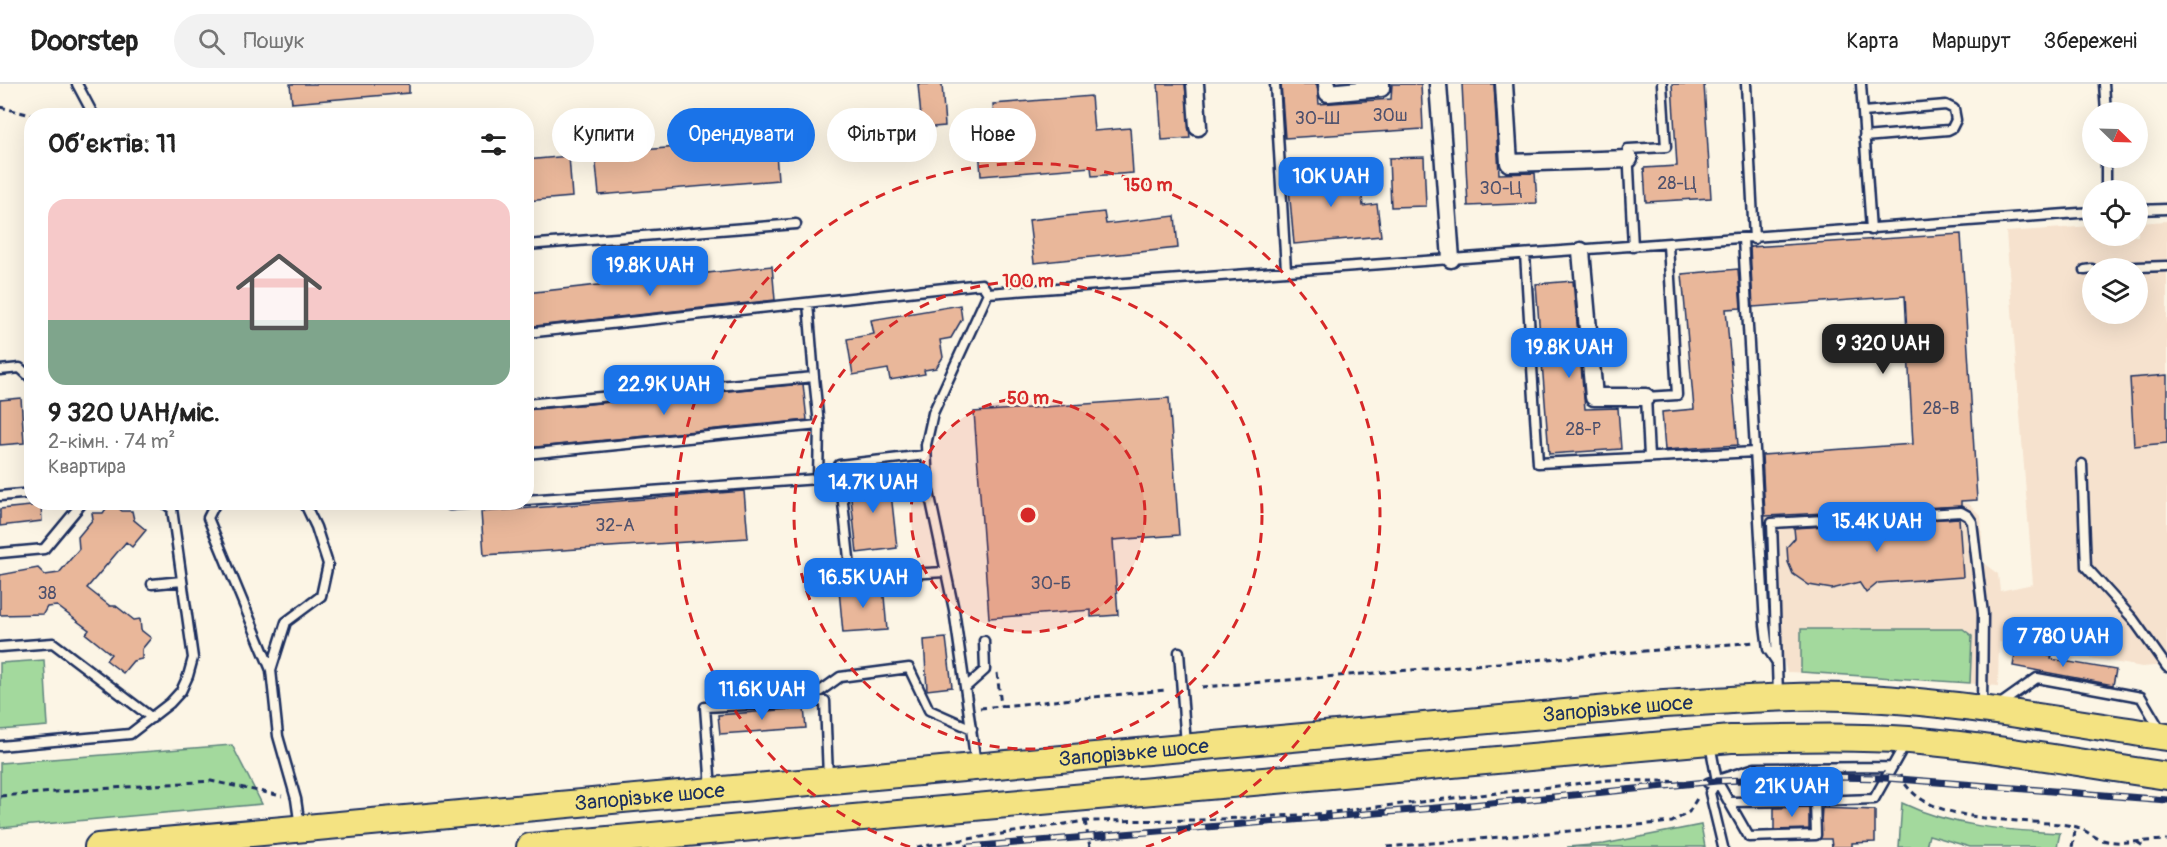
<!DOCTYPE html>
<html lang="uk">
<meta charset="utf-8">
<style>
:root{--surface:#fff;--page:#f2f2f2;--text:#222;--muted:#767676;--line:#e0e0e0;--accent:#1a73e8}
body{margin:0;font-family:Pangolin,sans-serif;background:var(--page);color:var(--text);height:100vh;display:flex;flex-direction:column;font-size:22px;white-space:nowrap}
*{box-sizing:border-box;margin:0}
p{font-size:20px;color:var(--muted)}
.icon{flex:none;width:33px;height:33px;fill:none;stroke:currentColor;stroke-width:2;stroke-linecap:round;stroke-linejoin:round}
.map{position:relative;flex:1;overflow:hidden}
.drawer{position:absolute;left:24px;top:24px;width:510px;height:402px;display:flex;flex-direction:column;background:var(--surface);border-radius:24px;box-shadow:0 6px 24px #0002}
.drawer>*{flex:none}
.banner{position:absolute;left:552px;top:24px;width:570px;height:54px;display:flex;gap:12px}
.needle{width:39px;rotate:113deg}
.controls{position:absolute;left:2082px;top:18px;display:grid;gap:12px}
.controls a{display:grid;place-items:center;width:66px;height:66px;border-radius:50%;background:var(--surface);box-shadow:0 6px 24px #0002;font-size:30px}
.price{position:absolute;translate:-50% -51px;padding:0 14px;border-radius:12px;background:var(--accent);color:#fff;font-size:20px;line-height:39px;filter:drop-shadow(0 2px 3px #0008)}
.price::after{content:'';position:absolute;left:50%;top:36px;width:18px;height:14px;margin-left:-9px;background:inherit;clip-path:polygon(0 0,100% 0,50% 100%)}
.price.current{background:#222;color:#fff}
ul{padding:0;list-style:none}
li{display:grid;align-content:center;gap:12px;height:318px;padding:0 24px}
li+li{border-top:2px solid var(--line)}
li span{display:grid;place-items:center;height:186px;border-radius:18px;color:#555}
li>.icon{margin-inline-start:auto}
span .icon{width:108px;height:108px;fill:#fffc;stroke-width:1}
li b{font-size:26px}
h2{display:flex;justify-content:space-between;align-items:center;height:72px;padding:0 24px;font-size:26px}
.pill{padding:0 21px;border-radius:27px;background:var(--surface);box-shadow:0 6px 24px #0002;font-size:21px;line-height:54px}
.pill.current{background:var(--accent);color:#fff}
header{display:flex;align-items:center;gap:36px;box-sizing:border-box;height:84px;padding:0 30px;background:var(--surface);border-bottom:2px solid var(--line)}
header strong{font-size:28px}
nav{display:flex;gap:33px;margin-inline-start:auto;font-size:21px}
.search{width:420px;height:54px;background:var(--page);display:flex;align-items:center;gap:15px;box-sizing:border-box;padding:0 21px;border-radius:33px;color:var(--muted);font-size:22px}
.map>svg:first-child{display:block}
.built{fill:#f6e2ce;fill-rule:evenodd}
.green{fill:#a3d99d;stroke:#5f847e;stroke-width:1.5}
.building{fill:#e9b79a;stroke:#1b2f5e;stroke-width:1.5}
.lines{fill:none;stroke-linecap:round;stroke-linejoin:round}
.service-casing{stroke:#1b2f5e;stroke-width:13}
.minor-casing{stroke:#1b2f5e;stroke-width:21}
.primary-casing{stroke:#1b2f5e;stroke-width:30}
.path{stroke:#1b2f5e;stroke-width:3;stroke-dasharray:6 4.5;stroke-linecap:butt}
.service{stroke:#fcf5e5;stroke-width:8}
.minor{stroke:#fcf5e5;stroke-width:16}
.primary{stroke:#f4e382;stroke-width:26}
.rail-casing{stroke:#1b2f5e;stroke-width:7}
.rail{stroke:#fcf5e5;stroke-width:4.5;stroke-dasharray:14;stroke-linecap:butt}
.ring{fill:none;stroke:#d62828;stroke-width:3;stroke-dasharray:10 8}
.labels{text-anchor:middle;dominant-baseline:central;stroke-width:5;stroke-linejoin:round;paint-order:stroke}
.number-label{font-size:18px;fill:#4e516d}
.street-label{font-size:21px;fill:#1b2f5e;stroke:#fcf5e5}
.centre{fill:#d62828;stroke:#fcf5e5;stroke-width:3}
.ring-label{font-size:18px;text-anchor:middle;font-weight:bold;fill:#d62828;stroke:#fcf5e5;stroke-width:5;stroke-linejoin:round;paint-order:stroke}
</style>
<header>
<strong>Doorstep</strong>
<div class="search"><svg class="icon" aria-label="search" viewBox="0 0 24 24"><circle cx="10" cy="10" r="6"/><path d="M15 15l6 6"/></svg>Пошук</div>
<nav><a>Карта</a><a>Маршрут</a><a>Збережені</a></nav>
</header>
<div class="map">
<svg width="2167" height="763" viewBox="0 0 2167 763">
<rect width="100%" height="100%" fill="#fcf5e5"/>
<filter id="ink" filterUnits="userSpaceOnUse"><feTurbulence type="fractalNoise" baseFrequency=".0167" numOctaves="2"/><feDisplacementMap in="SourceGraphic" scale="12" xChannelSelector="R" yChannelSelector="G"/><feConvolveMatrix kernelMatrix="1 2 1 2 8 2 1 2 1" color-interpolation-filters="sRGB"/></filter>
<g filter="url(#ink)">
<path class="built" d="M2167 137V581L2142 583 1999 558 1998 602 1888 592 1787 588 1768 519 1764 432 1954 417 1969 420 1981 432 1983 479 1998 490 2000 507 2033 500 2006 148 2092 142V152H2138V139ZM2092 184H2138V230H2092Z"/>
<path class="green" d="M1801 545H1963L1972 552 1970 599 1801 588Z
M44 576 48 642 0 646V579Z
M232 661 262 720 0 744V679Z
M1902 719C1952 743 2005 746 2060 749L2057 763H1970L1929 751 1926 763H1899Z
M1701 741 1705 763H1567L1604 760Z"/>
<path class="building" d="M290 0H409V9L292 19Z
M918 0H942L945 42 922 44Z
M1158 0H1185L1190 54 1162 56Z
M1281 0H1317L1319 20 1391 15 1392 0H1421L1423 45 1285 54Z
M1462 0H1494L1499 90 1535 89 1537 119 1468 122Z
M1672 0H1704L1711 114 1646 118 1644 84 1677 82Z
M1091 12 1094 47 1130 44 1133 89 1092 92 1091 83 981 92 979 63 996 62 993 20Z
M775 55 778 96 599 111 595 70Z
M569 72 572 113 526 117V76Z
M1424 73 1426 122 1391 123 1389 74Z
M1359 86 1363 122 1377 120 1381 152 1294 160 1288 93Z
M1104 128 1106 140 1175 132 1178 164 1034 179 1029 136Z
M1961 150 1977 416 1961 417V422L1765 432 1762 371 1913 360 1905 212 1753 223 1750 163Z
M772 182 775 216 526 243V209Z
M1738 185 1741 224 1726 225 1738 361 1665 366 1662 328 1694 325 1682 190Z
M1573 197 1585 325 1618 324 1621 365 1549 370 1536 200Z
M960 221 962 235 951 254 940 256 943 273 936 284 924 286 925 290 890 296 888 285 853 291 847 255 874 250 871 236Z
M2167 291V359L2134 362 2130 294Z
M803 300 807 336 526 364V326Z
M21 314 24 359 0 361V316Z
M1169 314 1179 451 1113 456 1118 531 1091 533V526L989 534 974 328Z
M889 391 897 464 857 469 849 396Z
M744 407 748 454 484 471 481 428Z
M111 418 122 427H132L134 436 146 446 132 463 126 458 87 504 110 522H116L134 536 140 535 141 546 151 554 142 565V575L133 577 123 589 106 576 111 570 86 550 89 546 57 522 47 523 43 530 0 531V491L38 484 45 491 59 489 79 465 78 453 93 435 92 429H103Z
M41 421 42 437 0 442V425Z
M1959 434 1963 493 1878 499 1866 509 1859 498 1832 505 1809 501 1793 490 1788 478 1787 463 1795 454 1794 444Z
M883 501 887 546 843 549 839 506Z
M946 554 952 603 927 606 924 556Z
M2016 566 2052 572 2051 575 2116 586 2113 601 2013 582Z
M804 624 806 644 720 650 718 631Z
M1809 723V745L1774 746V724Z
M1822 724 1875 726V758L1852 759V763H1832L1831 755H1820Z"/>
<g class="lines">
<g class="service-casing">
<path id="service" d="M77 0 94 32
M1275 0 1286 186
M1746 0 1754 155
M1861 0 1871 146
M2104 0 2106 28
M1863 28 1946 21 1954 25 1956 36 1952 44 1948 46 1864 53
M2106 74V106
M2138 126 2167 125
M1743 155 1765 541 1768 565 1776 577
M526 161 796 140
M1633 163 1628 65 1666 63 1662 0
M1525 170 1538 379 1755 368
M2108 184 2167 182
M2085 186 2092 185
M526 249 982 200 988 209 2092 128
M0 286 20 284 32 295
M526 320 814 293 808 219
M526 370 819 341
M926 371 839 381 851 493 945 488
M1649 373 1646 313 1677 311 1668 161
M2082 380 2086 483 2133 535 2167 583
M905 406 928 403
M0 412 32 409
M526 416 818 395 819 341 814 293
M216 418 208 434 271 586 278 652 296 715 300 743
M449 418 450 421 490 418
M0 469 44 465 83 418
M152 500 182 497
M0 563 53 559 152 634
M1179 568 1186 661
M271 586 286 538 321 512 328 480 316 443 304 418
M966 603 985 586 984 557
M1778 610 1772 439 1961 428 1968 432 1972 438 1983 530 1982 622
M805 618 840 593 909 584 929 626 972 645
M1999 621 2037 594 2141 613 2161 647
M1710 660 1717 697 1749 753 1816 751 1815 717 1874 715 1905 660
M0 662 130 650 170 619 181 607 188 592 193 574 172 425 164 418
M976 680 954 526 928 403 926 361 933 329 988 209
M1717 697 1710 709 1723 763
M1708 699 1755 684 1892 683
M711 705 705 623 825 617 828 693
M1729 718 1815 717"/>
</g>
<g class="minor-casing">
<path id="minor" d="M1195 0 1198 43
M1327 0 1328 9 1381 4V0
M1438 0 1451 175
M1504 0 1509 79 1629 75
M1581 167 1594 313H1646"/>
</g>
<g class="primary-casing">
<g id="primary">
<path id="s1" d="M98 763 1664 620C1725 617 1785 611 1846 613 1954 617 2060 637 2167 653"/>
<path d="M530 763 1731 655C1790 654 1850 652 1909 656 1995 663 2081 679 2167 692"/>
</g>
</g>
<path class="path" d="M0 23 35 32
M51 32 78 29
M997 589 1001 621
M1202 603 1756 558
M980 624 1166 606
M1900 691C1924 744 2024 733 2073 742 2084 744 2092 753 2102 756 2122 761 2147 756 2167 756
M0 712 211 697 282 712
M1085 737 1090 763
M2137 758 2145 763
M917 763 1085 737 1201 736 1316 730 1609 696 1697 698
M1387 763 1672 738 1689 728 1699 711
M2072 763 2076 742"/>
<use href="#service" class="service"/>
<use href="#minor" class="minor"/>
<use href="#primary" class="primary"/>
<g class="rail-casing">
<path id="rail" d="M968 763 1460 722 1717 697 1832 693 1886 694 2167 716"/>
</g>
<use href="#rail" class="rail"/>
</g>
</g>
<circle cx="1028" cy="431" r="117" fill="#d62828" fill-opacity=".12"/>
<g class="ring">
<circle cx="1028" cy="431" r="117"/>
<circle cx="1028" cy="431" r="234"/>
<path d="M910 763A352 352 0 1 1 1146 763"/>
</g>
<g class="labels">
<g class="number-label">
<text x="1390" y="31">30ш</text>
<text x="1317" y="34">30-Ш</text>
<text x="1677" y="99">28-Ц</text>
<text x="1501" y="104">30-Ц</text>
<text x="1941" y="324">28-В</text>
<text x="1583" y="345">28-Р</text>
<text x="615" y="441">32-А</text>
<text x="1051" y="499">30-Б</text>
<text x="47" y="509">38</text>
</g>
<g class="street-label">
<text stroke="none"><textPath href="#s1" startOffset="1526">Запорізьке шосе</textPath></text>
<text stroke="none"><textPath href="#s1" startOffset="1040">Запорізьке шосе</textPath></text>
<text stroke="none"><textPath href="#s1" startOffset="554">Запорізьке шосе</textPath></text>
</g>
</g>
<circle cx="1028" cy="431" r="9" class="centre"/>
<g class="ring-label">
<text x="1148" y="107">150 m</text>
<text x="1028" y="203">100 m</text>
<text x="1028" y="320">50 m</text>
</g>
</svg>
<div class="controls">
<a><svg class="needle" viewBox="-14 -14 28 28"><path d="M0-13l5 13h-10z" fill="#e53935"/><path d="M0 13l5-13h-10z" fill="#767676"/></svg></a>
<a><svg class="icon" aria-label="locate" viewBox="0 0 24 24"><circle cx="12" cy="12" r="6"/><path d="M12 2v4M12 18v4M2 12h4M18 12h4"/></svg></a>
<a><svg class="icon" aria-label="layers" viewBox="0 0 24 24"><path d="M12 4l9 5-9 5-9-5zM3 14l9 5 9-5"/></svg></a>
</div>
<b class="price" style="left:1331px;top:124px">10K UAH</b>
<b class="price" style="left:650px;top:213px">19.8K UAH</b>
<b class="price current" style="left:1883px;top:291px">9 320 UAH</b>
<b class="price" style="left:1569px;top:295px">19.8K UAH</b>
<b class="price" style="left:664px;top:332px">22.9K UAH</b>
<b class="price" style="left:873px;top:430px">14.7K UAH</b>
<b class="price" style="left:1877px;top:469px">15.4K UAH</b>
<b class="price" style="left:863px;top:525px">16.5K UAH</b>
<b class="price" style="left:2063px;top:584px">7 780 UAH</b>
<b class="price" style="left:762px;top:637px">11.6K UAH</b>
<b class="price" style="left:1792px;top:734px">21K UAH</b>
<div class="banner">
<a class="pill">Купити</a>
<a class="pill current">Орендувати</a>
<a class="pill">Фільтри</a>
<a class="pill">Нове</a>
</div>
<section class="drawer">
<h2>Об’єктів: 11<svg class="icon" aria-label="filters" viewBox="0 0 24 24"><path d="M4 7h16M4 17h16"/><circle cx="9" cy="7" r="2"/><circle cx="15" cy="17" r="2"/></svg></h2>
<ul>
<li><span style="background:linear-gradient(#f6c9c9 65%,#7fa58c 0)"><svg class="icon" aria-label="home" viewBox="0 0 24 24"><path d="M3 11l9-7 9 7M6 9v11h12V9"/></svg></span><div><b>9 320 UAH/міс.</b><p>2-кімн. · 74 m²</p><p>Квартира</p></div></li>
</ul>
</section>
</div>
